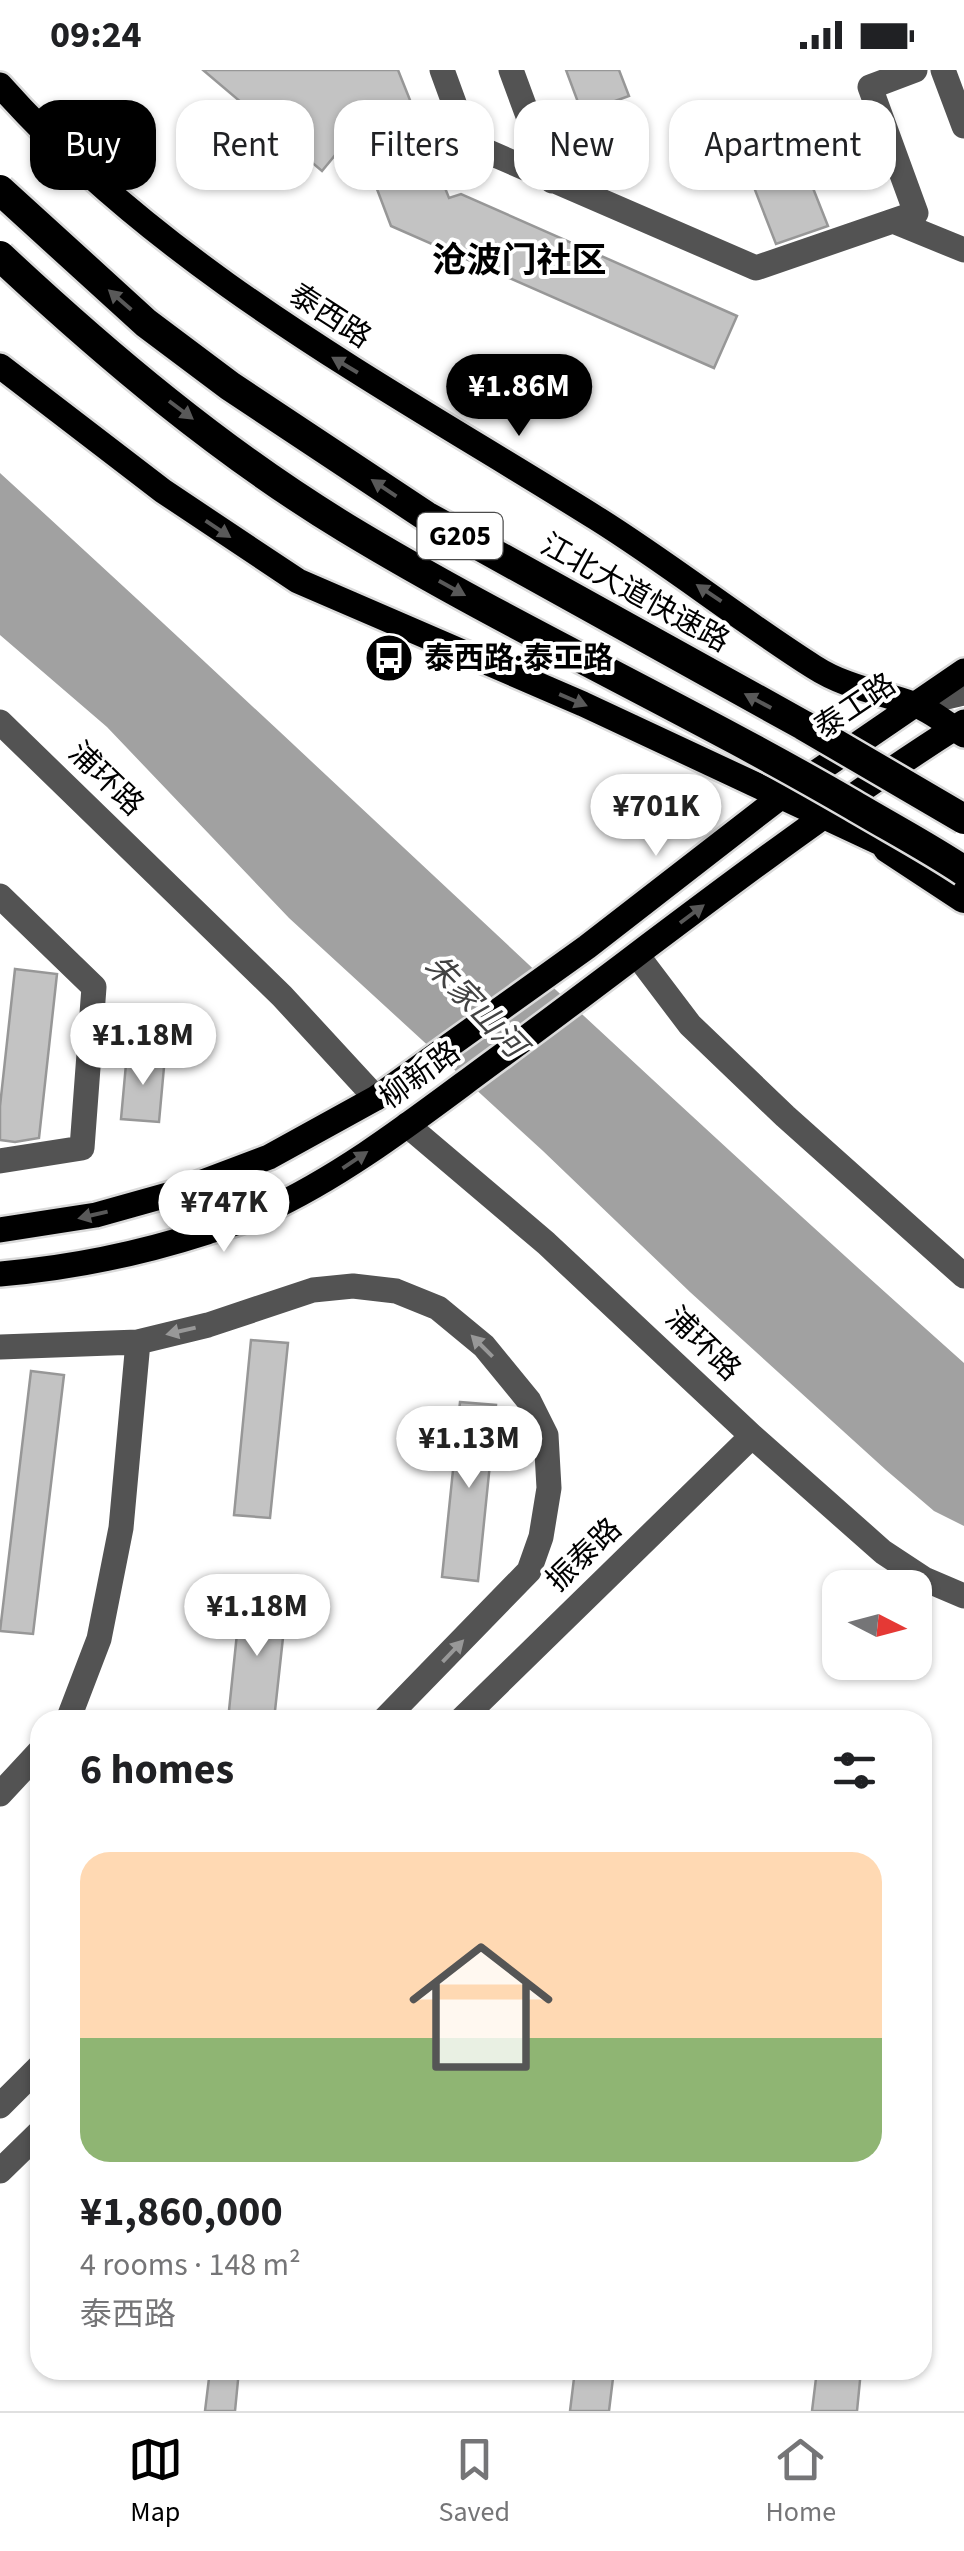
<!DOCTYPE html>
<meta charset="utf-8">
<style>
:root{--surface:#fff;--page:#f2f2f2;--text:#202124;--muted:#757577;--line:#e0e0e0;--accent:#000}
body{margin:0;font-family:"Source Sans 3","Noto Sans SC",sans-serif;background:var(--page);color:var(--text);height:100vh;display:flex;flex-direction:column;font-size:38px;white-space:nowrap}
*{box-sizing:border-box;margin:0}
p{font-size:32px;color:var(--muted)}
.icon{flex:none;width:55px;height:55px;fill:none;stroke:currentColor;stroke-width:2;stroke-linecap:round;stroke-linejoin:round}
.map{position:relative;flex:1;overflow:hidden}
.details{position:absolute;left:30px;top:1640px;width:902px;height:670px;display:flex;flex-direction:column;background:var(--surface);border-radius:30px;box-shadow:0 2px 8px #0004}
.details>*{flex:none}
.hud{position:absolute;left:30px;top:30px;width:905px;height:90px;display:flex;gap:20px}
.needle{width:65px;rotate:96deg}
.controls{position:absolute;left:822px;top:1500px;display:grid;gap:20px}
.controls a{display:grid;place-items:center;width:110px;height:110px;border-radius:20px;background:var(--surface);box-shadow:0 2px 8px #0004;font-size:50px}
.price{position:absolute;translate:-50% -85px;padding:0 22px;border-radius:35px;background:#fff;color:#222;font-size:32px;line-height:65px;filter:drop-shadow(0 2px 5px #0008)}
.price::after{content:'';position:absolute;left:50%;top:60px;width:30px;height:22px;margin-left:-15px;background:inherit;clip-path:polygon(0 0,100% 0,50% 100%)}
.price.on{background:var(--accent);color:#fff}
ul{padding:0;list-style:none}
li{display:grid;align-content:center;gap:20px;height:530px;padding:0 50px}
li span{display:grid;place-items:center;height:310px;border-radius:30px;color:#555}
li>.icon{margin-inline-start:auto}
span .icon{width:180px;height:180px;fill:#fffc;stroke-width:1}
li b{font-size:42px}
h2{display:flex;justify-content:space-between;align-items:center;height:120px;padding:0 50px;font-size:42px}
.pill{padding:0 35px;border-radius:30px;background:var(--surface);box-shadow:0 2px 8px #0004;font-size:35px;line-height:90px}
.pill.on{background:var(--accent);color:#fff}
.status{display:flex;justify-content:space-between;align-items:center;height:70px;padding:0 50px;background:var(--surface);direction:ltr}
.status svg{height:28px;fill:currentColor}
.dock{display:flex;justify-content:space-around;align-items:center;height:140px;border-top:2px solid var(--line);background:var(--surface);font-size:28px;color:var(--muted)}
.dock a{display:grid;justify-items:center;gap:5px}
.dock .on{color:var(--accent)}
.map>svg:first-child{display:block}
.water{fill:#a1a1a1}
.building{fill:#c3c3c3;stroke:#979797;stroke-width:2.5}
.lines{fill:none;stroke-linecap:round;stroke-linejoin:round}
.major-casing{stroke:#dbdbdb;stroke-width:30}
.highway-casing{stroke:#dbdbdb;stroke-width:35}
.minor{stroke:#535353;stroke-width:25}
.major{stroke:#000;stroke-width:25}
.highway{stroke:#000;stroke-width:30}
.highway-bridge-casing{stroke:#dbdbdb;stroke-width:35;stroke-linecap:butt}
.highway-bridge{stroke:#000;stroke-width:30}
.oneway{fill:#595959}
.oneway2{fill:#989898}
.labels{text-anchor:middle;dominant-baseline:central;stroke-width:8;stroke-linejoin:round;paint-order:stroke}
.shield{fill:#fff;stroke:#4c4c4c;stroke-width:2.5}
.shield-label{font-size:28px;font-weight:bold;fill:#000}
.street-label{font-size:30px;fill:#000;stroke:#fff}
.poi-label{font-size:30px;font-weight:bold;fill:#000;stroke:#fff;text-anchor:start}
.water-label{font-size:32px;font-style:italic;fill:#424242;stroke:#fff}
.quarter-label{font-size:35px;font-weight:bold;fill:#000;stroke:#fff}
</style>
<div class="status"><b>09:24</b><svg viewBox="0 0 49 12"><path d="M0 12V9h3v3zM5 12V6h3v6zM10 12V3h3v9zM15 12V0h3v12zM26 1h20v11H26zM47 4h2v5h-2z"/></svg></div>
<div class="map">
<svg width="964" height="2341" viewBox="0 0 964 2341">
<rect width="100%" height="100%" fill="#fff"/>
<path class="water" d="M0 403C323 698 637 1002 964 1293V1456L934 1441 886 1400 690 1222 543 1081 289 848 107 657 0 565Z"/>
<path class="building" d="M203 0H398L449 128 461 124 737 246 714 298 391 156 355 61 322 101Z
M566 0H619L629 26 582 43Z
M786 50 828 156 776 174 736 71Z
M15 899 57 904 39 1068 15 1072 0 1070V1036Z
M127 983 165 986 159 1052 121 1049Z
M251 1270 288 1273 270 1448 234 1445Z
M31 1301 64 1305 33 1564 0 1561Z
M460 1332 496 1335 478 1511 442 1507Z
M241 1525 287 1531 274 1650H228Z
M210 2300H239L235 2341H205Z
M575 2300H614L609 2341H570Z
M817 2300H861L857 2341H812Z"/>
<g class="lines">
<g class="major-casing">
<path id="major" d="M0 15C166 202 387 317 596 448 671 495 740 550 814 597 845 617 879 622 913 634 931 640 948 655 964 665
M0 296 163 421 298 511 583 634 906 785
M0 1160 96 1145 171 1124 269 1087 376 1028 587 877 783 725 964 601
M0 1204C71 1198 139 1184 207 1162 226 1156 246 1151 264 1142 351 1102 427 1040 504 984 656 872 804 753 964 652"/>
</g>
<g class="highway-casing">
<path id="highway" d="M888 778 964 828"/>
</g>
<path class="minor" d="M442 0 465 63 471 72 486 81 756 198 916 143 870 17 915 0
M511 0 552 111
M943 0 964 56
M893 151 964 180
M916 634 964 623
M0 652 282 926 376 1028
M0 826 94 917 82 1078 0 1091
M637 885 690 955 785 1046 964 1206
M407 1055 546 1173 752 1366 883 1482 924 1509 964 1526
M0 1277 138 1272 208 1255 313 1220 353 1216 396 1221 438 1238 484 1276 529 1331 546 1365 549 1418 541 1467 529 1501 384 1650
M68 1650 99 1569 121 1458 138 1272
M461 1650 752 1366
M0 1724 40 1681
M0 2036 40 1996
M0 2101 40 2062"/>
<use href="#major" class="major"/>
<use href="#highway" class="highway"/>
<g class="highway-bridge-casing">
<path id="highway-bridge" d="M0 120 146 253 230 316 426 446 803 655 964 749
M0 186C107 286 221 382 346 458 511 558 687 638 853 735 890 757 928 777 964 801"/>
</g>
<use href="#highway-bridge" class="highway-bridge"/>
</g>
<defs><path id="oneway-solid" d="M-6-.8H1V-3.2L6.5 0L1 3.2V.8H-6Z" transform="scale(2.5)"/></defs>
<g class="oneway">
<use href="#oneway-solid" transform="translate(120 230) rotate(-139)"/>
<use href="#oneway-solid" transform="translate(345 295) rotate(-149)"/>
<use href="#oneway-solid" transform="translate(181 340) rotate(37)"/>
<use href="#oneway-solid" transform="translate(384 418) rotate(-146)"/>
<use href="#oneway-solid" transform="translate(218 459) rotate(34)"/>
<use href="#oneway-solid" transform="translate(452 518) rotate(29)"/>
<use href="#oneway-solid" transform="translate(709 523) rotate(-146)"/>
<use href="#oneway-solid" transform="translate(573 630) rotate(23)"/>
<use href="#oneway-solid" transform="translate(758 631) rotate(-152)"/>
<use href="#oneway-solid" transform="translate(692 844) rotate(-37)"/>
<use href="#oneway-solid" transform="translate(355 1090) rotate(-34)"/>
<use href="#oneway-solid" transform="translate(93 1145) rotate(167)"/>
</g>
<g class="oneway2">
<use href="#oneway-solid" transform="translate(181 1261) rotate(167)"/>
<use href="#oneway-solid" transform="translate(482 1276) rotate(-135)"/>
<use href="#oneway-solid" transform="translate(453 1581) rotate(-46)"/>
</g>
<defs>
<g id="bus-disc" transform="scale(2.5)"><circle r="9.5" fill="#000" stroke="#fff"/><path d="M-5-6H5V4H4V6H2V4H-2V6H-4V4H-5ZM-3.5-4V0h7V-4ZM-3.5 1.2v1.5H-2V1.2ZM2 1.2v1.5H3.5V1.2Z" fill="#fff"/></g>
</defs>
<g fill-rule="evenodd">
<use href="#bus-disc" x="389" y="588"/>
</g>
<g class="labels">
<rect class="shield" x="417.5" y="443" width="85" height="46" rx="8"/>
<g class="shield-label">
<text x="460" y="466">G205</text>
</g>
<g class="street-label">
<text transform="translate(330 246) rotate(33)">泰西路</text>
<text transform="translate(635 523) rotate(29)">江北大道快速路</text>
<text transform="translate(855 636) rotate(-34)">泰工路</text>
<text transform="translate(106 709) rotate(44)">浦环路</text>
<text transform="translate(420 1005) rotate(-36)">柳新路</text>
<text transform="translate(703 1274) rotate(44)">浦环路</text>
<text transform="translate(584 1485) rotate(-44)">振泰路</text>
</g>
<g class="poi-label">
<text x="424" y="588">泰西路·泰工路</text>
</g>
<g class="water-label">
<text transform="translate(475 936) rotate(46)">朱家山河</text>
</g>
<g class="quarter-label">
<text x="519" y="191">沧波门社区</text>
</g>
</g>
</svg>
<div class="controls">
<a><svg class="needle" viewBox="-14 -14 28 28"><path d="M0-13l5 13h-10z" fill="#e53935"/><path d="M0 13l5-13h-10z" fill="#757577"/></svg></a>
</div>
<b class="price on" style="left:519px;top:369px">¥1.86M</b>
<b class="price" style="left:656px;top:789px">¥701K</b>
<b class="price" style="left:143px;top:1018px">¥1.18M</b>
<b class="price" style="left:224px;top:1185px">¥747K</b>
<b class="price" style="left:469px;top:1421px">¥1.13M</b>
<b class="price" style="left:257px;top:1589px">¥1.18M</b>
<div class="hud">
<a class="pill on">Buy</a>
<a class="pill">Rent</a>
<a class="pill">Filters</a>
<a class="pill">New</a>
<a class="pill">Apartment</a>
</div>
<section class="details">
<h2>6 homes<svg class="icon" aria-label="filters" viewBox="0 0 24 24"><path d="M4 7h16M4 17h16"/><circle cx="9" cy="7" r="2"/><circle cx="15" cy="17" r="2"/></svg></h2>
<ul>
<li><span style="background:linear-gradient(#ffd9b3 60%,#8fb573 0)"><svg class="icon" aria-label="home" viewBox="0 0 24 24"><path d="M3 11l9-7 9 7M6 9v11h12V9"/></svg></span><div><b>¥1,860,000</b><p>4 rooms · 148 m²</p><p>泰西路</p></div></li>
</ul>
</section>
</div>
<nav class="dock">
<a class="on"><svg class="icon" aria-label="map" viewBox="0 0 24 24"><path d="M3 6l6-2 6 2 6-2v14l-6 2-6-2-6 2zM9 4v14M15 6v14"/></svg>Map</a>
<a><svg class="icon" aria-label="saved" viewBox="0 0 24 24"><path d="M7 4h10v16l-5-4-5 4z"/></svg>Saved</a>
<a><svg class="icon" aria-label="home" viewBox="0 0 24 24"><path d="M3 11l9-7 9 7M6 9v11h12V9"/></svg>Home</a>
</nav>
